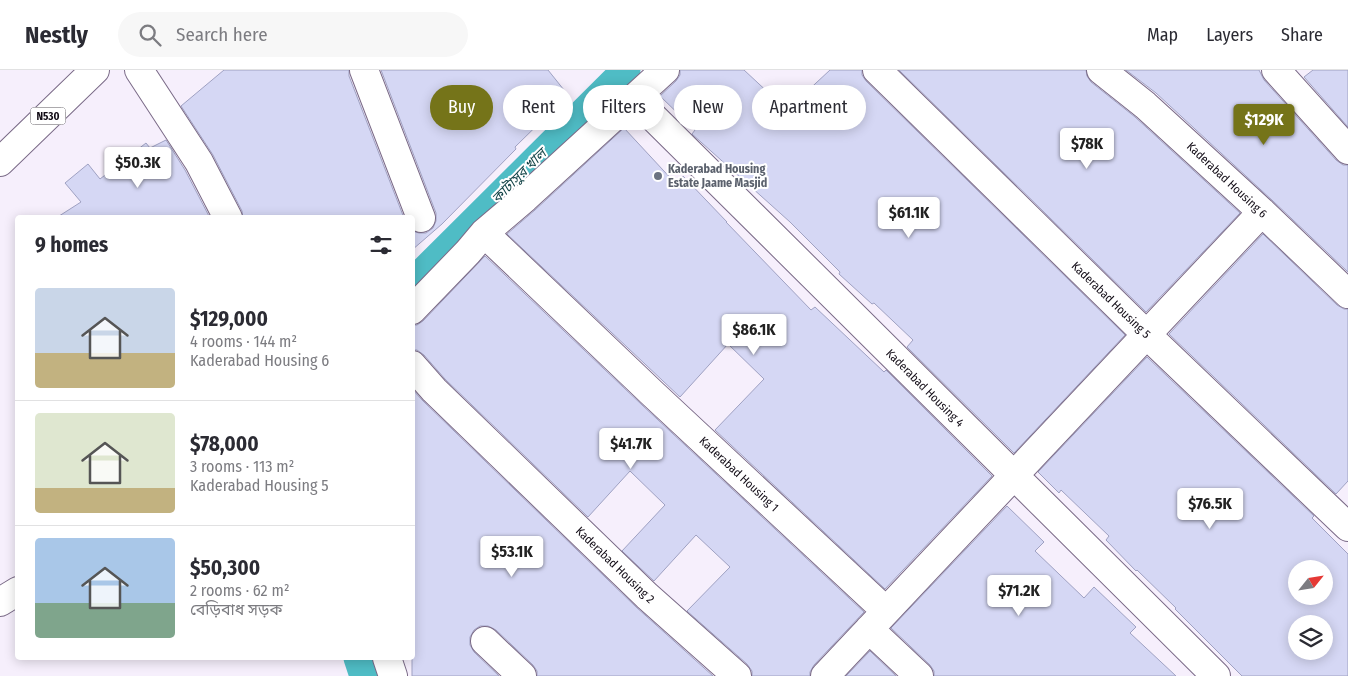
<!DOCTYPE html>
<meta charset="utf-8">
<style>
:root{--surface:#fff;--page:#f7f7f7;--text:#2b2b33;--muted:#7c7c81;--line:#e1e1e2;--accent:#757419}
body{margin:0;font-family:"Fira Sans Condensed","Noto Sans Bengali",sans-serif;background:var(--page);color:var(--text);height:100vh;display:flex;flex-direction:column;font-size:19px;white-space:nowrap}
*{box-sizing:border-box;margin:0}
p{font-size:16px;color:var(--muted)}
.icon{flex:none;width:28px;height:28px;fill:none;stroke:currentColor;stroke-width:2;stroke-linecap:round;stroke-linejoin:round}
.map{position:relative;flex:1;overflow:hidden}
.side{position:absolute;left:15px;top:145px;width:400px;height:445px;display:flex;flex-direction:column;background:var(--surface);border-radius:5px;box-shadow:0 2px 12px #0003}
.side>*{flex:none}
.hud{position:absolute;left:430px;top:15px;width:475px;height:45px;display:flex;gap:10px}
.needle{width:32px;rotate:60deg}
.fabs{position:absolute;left:1288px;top:490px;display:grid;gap:10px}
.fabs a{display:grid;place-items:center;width:45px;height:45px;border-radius:50%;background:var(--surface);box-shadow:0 2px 12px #0003;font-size:25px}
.price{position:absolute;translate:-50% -42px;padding:0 11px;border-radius:5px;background:#fff;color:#222;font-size:16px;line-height:32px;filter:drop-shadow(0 1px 2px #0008)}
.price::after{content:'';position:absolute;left:50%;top:30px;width:15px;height:11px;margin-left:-8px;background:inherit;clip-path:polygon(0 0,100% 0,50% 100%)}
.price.selected{background:var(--accent);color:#fff}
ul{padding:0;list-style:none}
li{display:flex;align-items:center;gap:15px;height:125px;padding:0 20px}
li+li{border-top:1px solid var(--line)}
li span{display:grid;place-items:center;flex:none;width:140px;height:100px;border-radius:5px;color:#555}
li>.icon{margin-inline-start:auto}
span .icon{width:60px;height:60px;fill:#fffc;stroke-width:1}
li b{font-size:21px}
h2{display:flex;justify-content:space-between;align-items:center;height:60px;padding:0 20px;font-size:21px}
.tag{padding:0 18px;border-radius:22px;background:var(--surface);box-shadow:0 2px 12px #0003;font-size:18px;line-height:45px}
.tag.selected{background:var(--accent);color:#fff}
header{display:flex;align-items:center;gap:30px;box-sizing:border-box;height:70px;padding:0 25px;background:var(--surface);border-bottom:1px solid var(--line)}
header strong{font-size:24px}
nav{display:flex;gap:28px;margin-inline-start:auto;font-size:18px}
.search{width:350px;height:45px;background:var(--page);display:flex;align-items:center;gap:12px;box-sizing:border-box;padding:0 18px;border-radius:28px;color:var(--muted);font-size:19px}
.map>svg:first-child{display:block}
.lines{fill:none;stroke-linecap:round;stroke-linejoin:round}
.canal{stroke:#4fbcc5;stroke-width:29}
.building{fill:#d5d7f4;stroke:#9fa1c2;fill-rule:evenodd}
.minor-casing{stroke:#7a6a87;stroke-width:30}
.highway-casing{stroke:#7a6a87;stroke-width:30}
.minor{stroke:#fff;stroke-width:28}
.highway{stroke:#fff;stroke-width:28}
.worship-dot{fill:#6b7280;stroke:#fff;stroke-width:2}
.labels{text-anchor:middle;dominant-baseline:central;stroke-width:4;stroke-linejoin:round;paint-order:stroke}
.shield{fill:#fff;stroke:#58545b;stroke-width:1}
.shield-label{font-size:11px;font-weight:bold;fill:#110b15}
.worship-label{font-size:12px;font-weight:bold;fill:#5b616d;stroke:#fff;text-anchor:start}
.street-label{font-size:12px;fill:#110b15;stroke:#fff}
.water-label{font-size:14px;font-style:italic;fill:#134448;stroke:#fff}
</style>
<header>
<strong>Nestly</strong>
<div class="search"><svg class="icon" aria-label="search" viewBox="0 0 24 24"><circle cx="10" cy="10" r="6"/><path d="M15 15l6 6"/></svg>Search here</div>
<nav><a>Map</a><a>Layers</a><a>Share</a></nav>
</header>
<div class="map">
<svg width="1348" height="606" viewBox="0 0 1348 606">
<rect width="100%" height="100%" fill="#f6effc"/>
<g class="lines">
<path class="canal" d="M412 213 626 0
M358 588 364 606"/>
</g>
<path class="building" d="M224 0H349V6L404 148H243L242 141 213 85 181 36Z
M381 0H548L568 25 515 77 516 79 442 154 412 180V161L419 163H426L433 158 436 151V143Z
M680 0H744L787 40 830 0H862V5L866 11 1125 265 1014 383 907 277 913 270 874 233 872 234 839 204 840 202 790 152 692 64 695 60 660 26 676 11 680 5Z
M899 0H1086L1087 6 1091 12 1135 47 1240 143 1146 242Z
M1126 0H1259L1264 10 1336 90 1343 95H1348V202L1273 131 1156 23Z
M1313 0H1348V57L1304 7Z
M624 58 676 114 683 106 727 152H726L811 240 815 237 884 302 886 300 992 406 885 519 715 360 764 309 728 274 680 327 507 164 535 140Z
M166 70 185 100 210 148H56L81 132 65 113 88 94 100 109 146 73 150 78Z
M1263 164 1337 235 1344 239H1348V411L1336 424 1169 264Z
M485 186 642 335 864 542 814 595 810 602V606H752V601L747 594 687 541 730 497 696 465 654 511 622 481 665 435 630 401 588 447 445 309 424 285 417 280H412V255H417L423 251Z
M1147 287 1314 446 1312 448 1348 484V606H1242L1175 539 1176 538 1137 500 1136 501 1106 470 1109 466 1061 420 1059 423 1038 402ZM1296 499H1324V526H1296ZM1296 554H1324V581H1296Z
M412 319 423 331 636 537 713 606H537V601L533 595 496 560 488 556H480L474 560 470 567V575L474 582 499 606H412Z
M1007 436 1044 472 1035 481 1084 528 1094 517 1136 557 1130 563 1176 606H934V601L930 595 891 558Z
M870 581 896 606H846Z"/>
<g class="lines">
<g class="minor-casing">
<path id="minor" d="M139 0 199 92 228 148
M364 0 421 148
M877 0 1147 265 1348 457
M1101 0 1145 35 1262 142 1348 224
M1276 0 1348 80
M635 29 1216 606
M484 163 653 324 886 541
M412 240 468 182 484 163 525 128 665 0
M412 295 434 320 647 526 737 606
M0 532 18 521
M869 559 919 606
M485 571 522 606
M387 588 393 606
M825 606 1262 142"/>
</g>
<g class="highway-casing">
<path id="highway" d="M0 92 95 0"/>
</g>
<use href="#minor" class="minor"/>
<use href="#highway" class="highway"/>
</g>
<circle class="worship-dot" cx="658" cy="106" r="5"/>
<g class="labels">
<rect class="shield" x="30.5" y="37.5" width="35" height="17" rx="4"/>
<g class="shield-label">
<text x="48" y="46">N530</text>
</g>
<g class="worship-label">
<text x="668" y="99">Kaderabad Housing<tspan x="668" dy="14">Estate Jaame Masjid</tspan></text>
</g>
<g class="street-label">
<text transform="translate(1227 110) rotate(43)">Kaderabad Housing 6</text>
<text transform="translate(1111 230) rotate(44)">Kaderabad Housing 5</text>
<text transform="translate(925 318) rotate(45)">Kaderabad Housing 4</text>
<text transform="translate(739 404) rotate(43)">Kaderabad Housing 1</text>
<text transform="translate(615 495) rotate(44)">Kaderabad Housing 2</text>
</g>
<g class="water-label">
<text transform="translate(519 106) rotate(-45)">কাটাসুর খাল</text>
</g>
</g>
</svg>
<div class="fabs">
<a><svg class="needle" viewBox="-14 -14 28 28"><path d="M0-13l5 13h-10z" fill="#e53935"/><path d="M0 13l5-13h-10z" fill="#7c7c81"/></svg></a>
<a><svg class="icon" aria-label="layers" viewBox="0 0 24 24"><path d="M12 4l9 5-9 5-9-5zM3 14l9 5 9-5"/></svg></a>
</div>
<b class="price selected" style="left:1264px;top:76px">$129K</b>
<b class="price" style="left:1087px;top:100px">$78K</b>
<b class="price" style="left:138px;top:119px">$50.3K</b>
<b class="price" style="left:909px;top:169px">$61.1K</b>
<b class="price" style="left:754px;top:286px">$86.1K</b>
<b class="price" style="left:631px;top:400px">$41.7K</b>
<b class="price" style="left:1210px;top:460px">$76.5K</b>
<b class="price" style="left:512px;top:508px">$53.1K</b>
<b class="price" style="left:1019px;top:547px">$71.2K</b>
<div class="hud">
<a class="tag selected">Buy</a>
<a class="tag">Rent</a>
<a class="tag">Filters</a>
<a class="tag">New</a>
<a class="tag">Apartment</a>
</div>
<section class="side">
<h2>9 homes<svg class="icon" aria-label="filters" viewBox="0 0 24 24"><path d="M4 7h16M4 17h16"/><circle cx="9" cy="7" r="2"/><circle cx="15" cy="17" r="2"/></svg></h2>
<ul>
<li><span style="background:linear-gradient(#c9d6e8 65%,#c2b280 0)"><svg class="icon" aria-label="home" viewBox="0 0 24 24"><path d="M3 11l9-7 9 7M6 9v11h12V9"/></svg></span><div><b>$129,000</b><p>4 rooms · 144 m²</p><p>Kaderabad Housing 6</p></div></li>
<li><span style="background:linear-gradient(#dfe7d0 75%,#c2b280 0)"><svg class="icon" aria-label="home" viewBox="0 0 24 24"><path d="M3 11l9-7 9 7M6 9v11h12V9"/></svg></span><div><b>$78,000</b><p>3 rooms · 113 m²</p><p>Kaderabad Housing 5</p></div></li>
<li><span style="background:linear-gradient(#a9c7e8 65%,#7fa58c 0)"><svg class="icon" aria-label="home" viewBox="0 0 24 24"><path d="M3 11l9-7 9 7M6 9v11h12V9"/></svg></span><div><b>$50,300</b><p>2 rooms · 62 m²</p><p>বেড়িবাধ সড়ক</p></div></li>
</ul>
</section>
</div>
